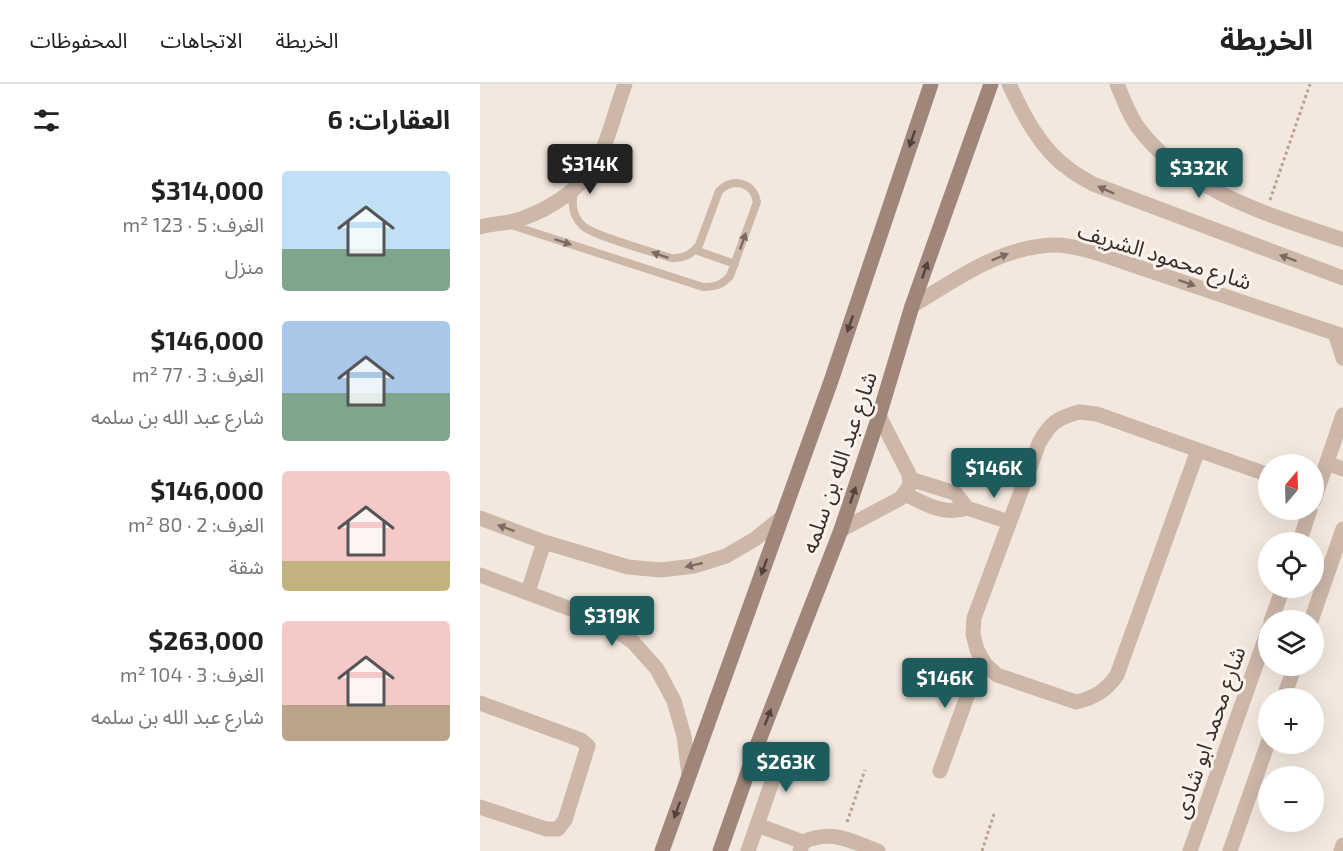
<!DOCTYPE html>
<html lang="ar">
<meta charset="utf-8">
<style>
:root{--surface:#fff;--page:#f6f6f6;--text:#222;--muted:#767676;--line:#e0e0e0;--accent:#1d5b5c}
body{margin:0;font-family:"Exo 2","Noto Sans Arabic",sans-serif;background:var(--page);color:var(--text);direction:rtl;height:100vh;display:flex;flex-direction:column;font-size:22px;white-space:nowrap}
*{box-sizing:border-box;margin:0}
p{font-size:20px;color:var(--muted)}
.icon{flex:none;width:33px;height:33px;fill:none;stroke:currentColor;stroke-width:2;stroke-linecap:round;stroke-linejoin:round}
.map{position:relative;flex:1;overflow:hidden;direction:ltr}
.side{display:flex;flex-direction:column;background:var(--surface);width:480px}
.side>*{flex:none}
.needle{width:39px;rotate:19deg}
.tools{position:absolute;left:778px;top:370px;display:grid;gap:12px}
.tools a{display:grid;place-items:center;width:66px;height:66px;border-radius:50%;background:var(--surface);box-shadow:0 6px 24px #0002;font-size:30px}
.price{position:absolute;translate:-50% -51px;padding:0 14px;border-radius:6px;background:var(--accent);color:#fff;font-size:20px;line-height:39px;filter:drop-shadow(0 2px 3px #0008)}
.price::after{content:'';position:absolute;left:50%;top:36px;width:18px;height:14px;margin-left:-9px;background:inherit;clip-path:polygon(0 0,100% 0,50% 100%)}
.price.current{background:#222;color:#fff}
ul{padding:0;list-style:none}
li{display:flex;align-items:center;gap:18px;height:150px;padding:0 30px}
li span{display:grid;place-items:center;flex:none;width:168px;height:120px;border-radius:6px;color:#555}
li>.icon{margin-inline-start:auto}
span .icon{width:72px;height:72px;fill:#fffc;stroke-width:1}
li b{font-size:26px}
h2{display:flex;justify-content:space-between;align-items:center;height:72px;padding:0 30px;font-size:26px}
header{display:flex;align-items:center;gap:36px;box-sizing:border-box;height:84px;padding:0 30px;background:var(--surface);border-bottom:2px solid var(--line)}
header strong{font-size:28px}
nav{display:flex;gap:33px;margin-inline-start:auto;font-size:21px}
main{display:flex;flex:1;min-height:0}
.map>svg:first-child{display:block}
.lines{fill:none;stroke-linecap:round;stroke-linejoin:round}
.path{stroke:#b8a193;stroke-width:3;stroke-dasharray:3 3;stroke-linecap:butt}
.service{stroke:#ccb7a9;stroke-width:8}
.minor{stroke:#ccb7a9;stroke-width:15}
.tertiary{stroke:#ccb7a9;stroke-width:15}
.secondary{stroke:#a0867a;stroke-width:15}
.oneway{fill:#53433d}
.oneway2{fill:#7b6b63}
.labels{text-anchor:middle;dominant-baseline:central;stroke-width:6;stroke-linejoin:round;paint-order:stroke}
.street-label{font-size:22px;fill:#392d29;stroke:#faf2eb}
</style>
<header>
<strong>الخريطة</strong>
<nav><a>الخريطة</a><a>الاتجاهات</a><a>المحفوظات</a></nav>
</header>
<main>
<div class="map">
<svg width="863" height="767" viewBox="0 0 863 767">
<rect width="100%" height="100%" fill="#f3e8de"/>
<g class="lines">
<path class="path" d="M790 116 830 0
M367 738 385 686
M502 767 514 730"/>
<path class="service" d="M31 141 223 203C235 203 242 201 250 192L277 118C273 98 253 93 239 107L219 161C211 171 203 175 191 174 173 168 114 152 103 142 93 133 91 121 94 108
M215 166 255 180"/>
<path class="minor" d="M637 0C643 14 648 29 657 42 704 107 790 131 863 156
M0 143C13 139 27 140 41 135 70 125 105 103 119 74 130 51 136 24 145 0
M599 328 617 330 718 366 637 591C626 607 614 614 596 618L517 591 505 580 497 566 493 550 494 534 559 359C570 339 577 334 599 328Z
M718 366 789 391
M430 395 475 409 487 424 529 438
M425 410C445 420 465 432 487 424
M361 446 421 414 430 401 429 390 399 332
M0 619 101 656 108 662 85 736 78 745H66L0 723
M460 687 501 574
M277 741 323 758
M268 767 294 692C292 678 288 669 278 659
M320 767 323 758C353 745 370 757 398 767
M861 767 863 761"/>
<path class="tertiary" d="M529 0C543 30 561 66 589 85 596 91 605 95 613 100L863 194
M432 222C472 198 514 167 562 162 581 159 599 164 617 169L863 252
M855 249 863 274
M847 379 863 385
M834 416 863 331
M0 434 64 458 148 483 181 486 214 482 246 472 275 455 301 434
M819 459 830 426
M0 491 123 537 153 558 177 585 194 617 204 652 209 691
M48 508 64 458
M791 537 803 504
M831 537 863 445
M803 615 815 582
M710 767 789 544
M750 767 789 656"/>
<path class="secondary" d="M182 767 351 297 451 0
M240 767 278 659 361 446 399 332 432 222 511 0"/>
</g>
<defs><path id="oneway-solid" d="M-6-.8H1V-3.2L6.5 0L1 3.2V.8H-6Z" transform="scale(1.5)"/></defs>
<g class="oneway">
<use href="#oneway-solid" transform="translate(432 55) rotate(109)"/>
<use href="#oneway-solid" transform="translate(445 186) rotate(-71)"/>
<use href="#oneway-solid" transform="translate(370 240) rotate(109)"/>
<use href="#oneway-solid" transform="translate(373 411) rotate(-71)"/>
<use href="#oneway-solid" transform="translate(284 483) rotate(110)"/>
<use href="#oneway-solid" transform="translate(288 633) rotate(-69)"/>
<use href="#oneway-solid" transform="translate(197 726) rotate(110)"/>
</g>
<g class="oneway2">
<use href="#oneway-solid" transform="translate(626 106) rotate(-156)"/>
<use href="#oneway-solid" transform="translate(263 157) rotate(-71)"/>
<use href="#oneway-solid" transform="translate(83 158) rotate(18)"/>
<use href="#oneway-solid" transform="translate(180 171) rotate(-161)"/>
<use href="#oneway-solid" transform="translate(520 173) rotate(-22)"/>
<use href="#oneway-solid" transform="translate(808 174) rotate(-160)"/>
<use href="#oneway-solid" transform="translate(707 199) rotate(19)"/>
<use href="#oneway-solid" transform="translate(26 444) rotate(-160)"/>
<use href="#oneway-solid" transform="translate(214 481) rotate(167)"/>
</g>
<g class="labels">
<g class="street-label">
<text transform="translate(685 171) rotate(17)">شارع محمود الشريف</text>
<text transform="translate(358 378) rotate(-71)">شارع عبد الله بن سلمه</text>
<text transform="translate(728 648) rotate(-71)">شارع محمد ابو شادى</text>
</g>
</g>
</svg>
<div class="tools">
<a><svg class="needle" viewBox="-14 -14 28 28"><path d="M0-13l5 13h-10z" fill="#e53935"/><path d="M0 13l5-13h-10z" fill="#767676"/></svg></a>
<a><svg class="icon" aria-label="locate" viewBox="0 0 24 24"><circle cx="12" cy="12" r="6"/><path d="M12 2v4M12 18v4M2 12h4M18 12h4"/></svg></a>
<a><svg class="icon" aria-label="layers" viewBox="0 0 24 24"><path d="M12 4l9 5-9 5-9-5zM3 14l9 5 9-5"/></svg></a>
<a>+</a>
<a>−</a>
</div>
<b class="price current" style="left:110px;top:111px">$314K</b>
<b class="price" style="left:719px;top:115px">$332K</b>
<b class="price" style="left:514px;top:415px">$146K</b>
<b class="price" style="left:132px;top:563px">$319K</b>
<b class="price" style="left:465px;top:625px">$146K</b>
<b class="price" style="left:306px;top:709px">$263K</b>
</div>
<section class="side">
<h2>العقارات: 6<svg class="icon" aria-label="filters" viewBox="0 0 24 24"><path d="M4 7h16M4 17h16"/><circle cx="9" cy="7" r="2"/><circle cx="15" cy="17" r="2"/></svg></h2>
<ul>
<li><span style="background:linear-gradient(#bfe0f5 65%,#7fa58c 0)"><svg class="icon" aria-label="home" viewBox="0 0 24 24"><path d="M3 11l9-7 9 7M6 9v11h12V9"/></svg></span><div><b>$314,000</b><p>الغرف: 5 · 123 m²</p><p>منزل</p></div></li>
<li><span style="background:linear-gradient(#a9c7e8 60%,#7fa58c 0)"><svg class="icon" aria-label="home" viewBox="0 0 24 24"><path d="M3 11l9-7 9 7M6 9v11h12V9"/></svg></span><div><b>$146,000</b><p>الغرف: 3 · 77 m²</p><p>شارع عبد الله بن سلمه</p></div></li>
<li><span style="background:linear-gradient(#f6c9c9 75%,#c2b280 0)"><svg class="icon" aria-label="home" viewBox="0 0 24 24"><path d="M3 11l9-7 9 7M6 9v11h12V9"/></svg></span><div><b>$146,000</b><p>الغرف: 2 · 80 m²</p><p>شقة</p></div></li>
<li><span style="background:linear-gradient(#f6c9c9 70%,#b9a48a 0)"><svg class="icon" aria-label="home" viewBox="0 0 24 24"><path d="M3 11l9-7 9 7M6 9v11h12V9"/></svg></span><div><b>$263,000</b><p>الغرف: 3 · 104 m²</p><p>شارع عبد الله بن سلمه</p></div></li>
</ul>
</section>
</main>
